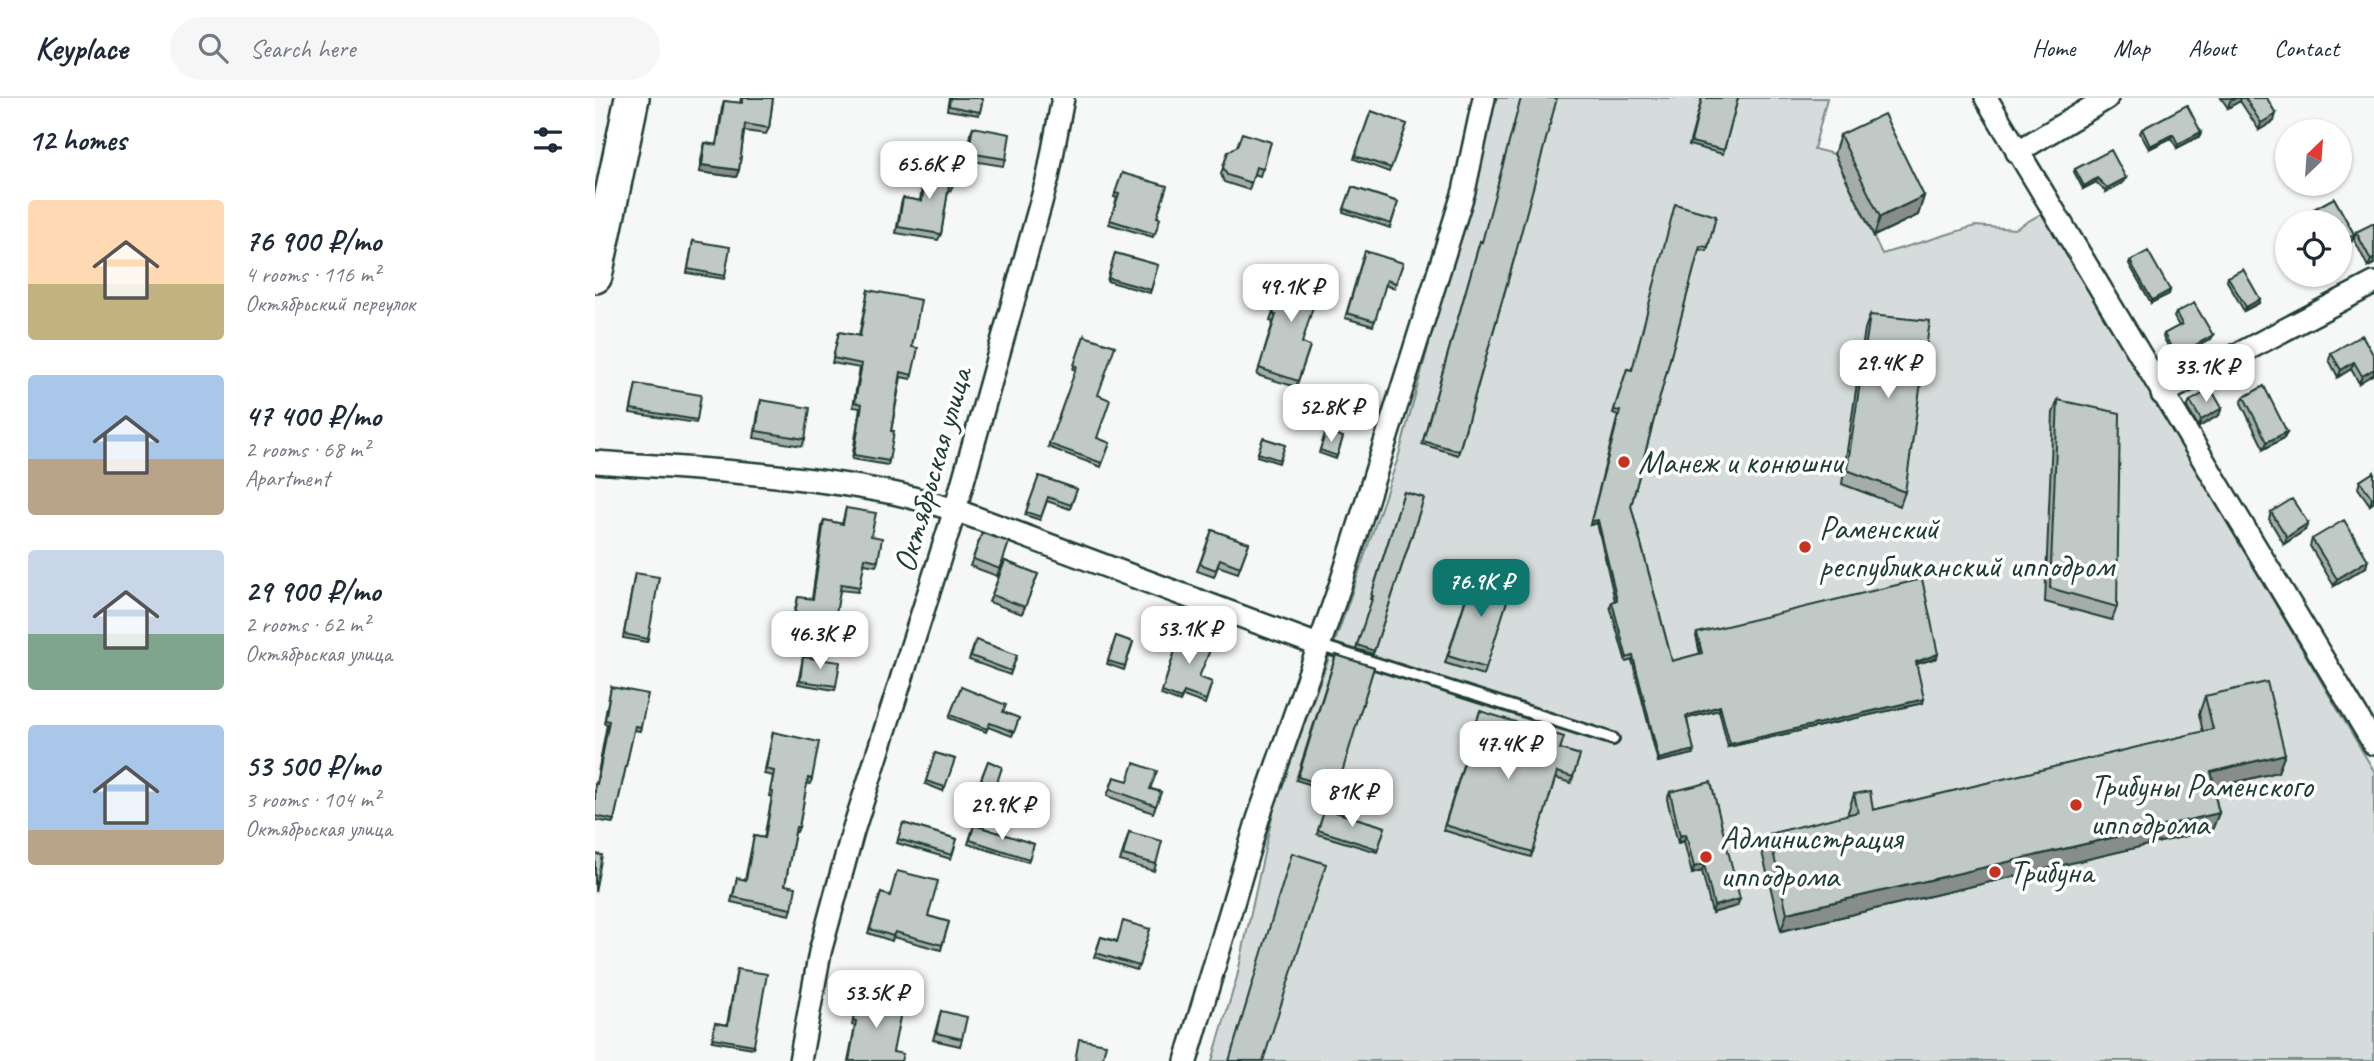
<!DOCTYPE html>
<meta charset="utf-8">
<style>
:root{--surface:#fff;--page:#f6f6f7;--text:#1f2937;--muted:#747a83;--line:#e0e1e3;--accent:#0f766e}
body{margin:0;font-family:Caveat,sans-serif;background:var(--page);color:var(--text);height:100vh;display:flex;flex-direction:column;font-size:26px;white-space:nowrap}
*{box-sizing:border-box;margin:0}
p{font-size:23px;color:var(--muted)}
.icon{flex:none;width:38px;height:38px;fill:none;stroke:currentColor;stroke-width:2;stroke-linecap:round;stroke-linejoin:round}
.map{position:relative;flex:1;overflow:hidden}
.details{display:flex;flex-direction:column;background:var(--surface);width:595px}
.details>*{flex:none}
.needle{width:46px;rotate:25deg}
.tools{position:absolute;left:1680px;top:21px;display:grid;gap:14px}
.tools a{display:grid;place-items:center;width:77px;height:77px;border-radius:50%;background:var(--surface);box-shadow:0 2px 5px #0004;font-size:35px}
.price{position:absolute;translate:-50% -60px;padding:0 16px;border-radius:14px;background:#fff;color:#222;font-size:23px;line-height:46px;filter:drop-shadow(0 2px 4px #0008)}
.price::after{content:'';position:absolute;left:50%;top:42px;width:21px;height:16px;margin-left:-10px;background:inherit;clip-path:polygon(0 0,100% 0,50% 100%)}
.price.selected{background:var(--accent);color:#fff}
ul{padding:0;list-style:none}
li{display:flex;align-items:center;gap:21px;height:175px;padding:0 28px}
li span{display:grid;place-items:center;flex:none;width:196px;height:140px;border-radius:7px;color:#555}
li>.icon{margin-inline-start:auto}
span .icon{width:84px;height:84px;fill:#fffc;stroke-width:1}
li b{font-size:30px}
h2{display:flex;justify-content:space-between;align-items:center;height:84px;padding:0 28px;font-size:30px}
header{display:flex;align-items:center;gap:42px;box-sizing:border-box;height:98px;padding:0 35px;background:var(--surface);border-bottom:2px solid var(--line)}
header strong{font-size:33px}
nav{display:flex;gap:38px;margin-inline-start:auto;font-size:24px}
.search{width:490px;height:63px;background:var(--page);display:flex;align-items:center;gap:18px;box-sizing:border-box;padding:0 24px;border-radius:38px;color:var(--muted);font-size:26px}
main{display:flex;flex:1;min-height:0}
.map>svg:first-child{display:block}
.pitch{fill:#d6dcdb;stroke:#7a8c88;stroke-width:2}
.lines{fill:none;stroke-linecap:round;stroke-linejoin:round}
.service-casing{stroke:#1f3d34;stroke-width:16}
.minor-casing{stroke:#1f3d34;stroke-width:26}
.primary-casing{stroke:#1f3d34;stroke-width:38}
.service{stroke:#fff;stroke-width:10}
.minor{stroke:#fff;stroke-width:21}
.primary{stroke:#fff;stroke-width:33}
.wall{fill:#a5adaa;stroke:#1f3d34;stroke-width:2}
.shaded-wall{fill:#868d8b;stroke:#1f3d34;stroke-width:2}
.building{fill:#c0c9c6;stroke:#1f3d34;stroke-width:2}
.poi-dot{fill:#c8321e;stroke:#fff;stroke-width:2.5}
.labels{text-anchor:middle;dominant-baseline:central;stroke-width:7;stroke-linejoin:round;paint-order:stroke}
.poi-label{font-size:33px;fill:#1f3d34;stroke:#fff;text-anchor:start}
.street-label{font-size:33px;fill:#1f3d34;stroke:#fff}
</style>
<header>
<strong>Keyplace</strong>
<div class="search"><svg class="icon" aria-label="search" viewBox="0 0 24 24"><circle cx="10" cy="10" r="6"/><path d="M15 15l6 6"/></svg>Search here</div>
<nav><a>Home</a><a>Map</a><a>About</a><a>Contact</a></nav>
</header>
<main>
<section class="details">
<h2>12 homes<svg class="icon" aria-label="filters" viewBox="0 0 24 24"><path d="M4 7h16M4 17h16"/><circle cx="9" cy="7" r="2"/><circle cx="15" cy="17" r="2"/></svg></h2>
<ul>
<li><span style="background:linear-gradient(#ffd9b3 60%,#c2b280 0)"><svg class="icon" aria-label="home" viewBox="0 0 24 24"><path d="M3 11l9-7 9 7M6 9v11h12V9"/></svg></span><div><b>76 900 ₽/mo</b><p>4 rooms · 116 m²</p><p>Октябрьский переулок</p></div></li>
<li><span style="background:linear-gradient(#a9c7e8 60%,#b9a48a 0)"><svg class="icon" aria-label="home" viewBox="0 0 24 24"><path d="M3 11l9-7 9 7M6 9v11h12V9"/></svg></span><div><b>47 400 ₽/mo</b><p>2 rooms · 68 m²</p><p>Apartment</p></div></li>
<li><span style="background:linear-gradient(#c9d6e8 60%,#7fa58c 0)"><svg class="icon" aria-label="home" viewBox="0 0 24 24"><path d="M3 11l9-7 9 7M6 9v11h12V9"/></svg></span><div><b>29 900 ₽/mo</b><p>2 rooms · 62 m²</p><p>Октябрьская улица</p></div></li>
<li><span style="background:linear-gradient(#a9c7e8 75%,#b9a48a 0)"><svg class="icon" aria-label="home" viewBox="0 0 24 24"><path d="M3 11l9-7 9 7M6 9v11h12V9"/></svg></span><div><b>53 500 ₽/mo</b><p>3 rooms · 104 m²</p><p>Октябрьская улица</p></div></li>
</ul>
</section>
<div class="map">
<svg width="1779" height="963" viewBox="0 0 1779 963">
<rect width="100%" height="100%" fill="#f6f7f7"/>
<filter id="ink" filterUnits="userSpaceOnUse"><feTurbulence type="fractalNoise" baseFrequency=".0143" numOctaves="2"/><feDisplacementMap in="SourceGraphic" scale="14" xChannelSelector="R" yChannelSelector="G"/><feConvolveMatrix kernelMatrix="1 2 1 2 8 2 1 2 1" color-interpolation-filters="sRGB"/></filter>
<g filter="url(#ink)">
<path class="pitch" d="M901 0H1232L1219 51 1239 56 1287 156 1380 128 1420 131 1449 114 1779 673V963H617L642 879 680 705 742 538 803 360Z"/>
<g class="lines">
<g class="service-casing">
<path id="service" d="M723 547 1018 641"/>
</g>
<g class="minor-casing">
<path id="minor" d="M1391 0 1779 646
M1422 54 1512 0
M1567 296 1779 185
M0 364C96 371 193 375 287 393 312 397 336 405 360 412L723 547
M205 963 225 854 258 733 360 412 453 79 468 0
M591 963 663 721 746 485 869 93 889 0"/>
</g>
<g class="primary-casing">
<path id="primary" d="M0 178 37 0"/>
</g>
<use href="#service" class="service"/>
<use href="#minor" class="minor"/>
<use href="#primary" class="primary"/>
</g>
<path class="wall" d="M146 0H178L174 30 171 36 149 33 144 72 141 79 104 74 108 52 110 45 121 47 127 10 129 3 145 5Z
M354 0H388L384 17 352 12Z
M1107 0H1143L1128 56 1094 47Z
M1626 0H1672L1679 23 1664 32 1645 3 1633 10Z
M776 13 812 26 794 74 759 61Z
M378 29 411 61 408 68 371 62 375 36Z
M1547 31 1606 34 1605 38 1582 50 1576 40 1554 51 1545 35Z
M1245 37 1329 98 1323 117 1279 138 1239 56Z
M676 44 665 78 659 76 654 92 629 84 626 76 633 54Z
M332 64 358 87 355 93H353L346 136 343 142 301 135 306 106 308 100 325 103 330 69Z
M1480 71 1531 80 1529 84 1511 94 1501 84 1488 91 1479 74Z
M527 75 562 119 565 120 558 139 514 126 522 100 519 99Z
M757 89 803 104 795 130 748 114Z
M1739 100 1759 136 1757 143 1745 149V124H1706L1708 117Z
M1121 118 1112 153 1104 151 1036 408 1077 563 1105 556 1101 538 1102 535 1342 560 1321 566 1328 605 1133 649 1124 612 1092 620 1098 656 1063 664 1037 562 1031 564 1015 508 1017 504 1020 503 1002 425 995 427 1023 317 1018 315 1032 271 1036 272Z
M1761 134 1779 166 1773 169 1759 141Z
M98 143 130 178 129 181 92 175Z
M886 144 921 154 863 357 827 346 884 147Z
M520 155 563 167 555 195 512 183Z
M768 159 808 165 799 190 790 187 778 228 750 220Z
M1535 163 1575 192 1574 196 1556 205 1534 166Z
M690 175 707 245 715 248 701 289 662 277 678 224 675 223Z
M1633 179 1665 201 1664 205 1649 213 1632 183Z
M273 192 317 249V277L316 281 306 279 296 333 294 363 293 367 257 361 265 310 258 309 265 270 237 265 244 234 264 238Z
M1581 215 1616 241 1580 261 1568 239 1569 236 1584 228 1579 219Z
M1275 217 1310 394 1305 408 1247 386 1270 231Z
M489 238 503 297 502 340 515 345 506 369 453 349 481 272 478 271Z
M1736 255 1779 258 1764 285 1756 271 1743 279 1734 262Z
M41 286 102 322 101 325 35 315Z
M1649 299 1689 340 1669 351 1646 305Z
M166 302 210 341 207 348 159 340 164 309Z
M1463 302 1522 509 1517 522 1450 504 1458 315Z
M1595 303 1624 317 1604 329 1592 310Z
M731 333 748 339 741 361 724 355Z
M668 340 690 347 684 365 662 358Z
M1779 374V404L1775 407 1763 390 1765 383Z
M444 378 482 391 475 411 452 403 445 422 430 417Z
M809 394 829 400 778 556 761 551 777 502 775 501Z
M251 410 276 438 283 463 281 468 269 466 263 494 245 492 238 528 198 520 203 499 217 501 227 428 229 422 247 426Z
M1676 414 1710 432 1689 446 1674 421Z
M617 432 654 445 643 475 623 468 619 479 602 473Z
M387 435 414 444 402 478 375 468Z
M1717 441 1771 469 1739 488 1715 448Z
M410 463 443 476 427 516 394 504Z
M880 472 918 484 888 577 850 565Z
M40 475 53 541 52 544 28 540Z
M588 528 604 579 617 584 610 606 588 598 585 604 566 597Z
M521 538 538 544 529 572 512 566Z
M381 542 422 557 415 577 374 562Z
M741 557 779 569 740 694 701 682Z
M208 559 241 588 240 592 203 586Z
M16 589 46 629 45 633 39 632 18 725 0 722V686H1L12 626 9 625Z
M366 589 408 614 424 620 417 638 393 629 391 634 354 620Z
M1610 598 1690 656 1683 674 1618 690 1624 715 1617 732 1186 833 1167 754 1174 736 1254 717 1253 714 1259 696 1278 712 1608 634 1604 616Z
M885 613 965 651 985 657 976 685 960 680 936 759 848 732Z
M178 634 217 681 215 686 212 685 204 729 202 734H200L190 787 197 811 195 817 136 804 142 780 150 782 159 738 169 740 177 699 174 698 178 678 169 676Z
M340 655 360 661 348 693 330 686Z
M393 663 407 669 399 691 384 686Z
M519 679 566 694 558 715 512 698Z
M1075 694 1142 808 1117 815 1107 773 1097 776 1089 743 1083 745 1072 701Z
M730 711 790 729 782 754 722 736Z
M308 725 362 741 356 761 302 745Z
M379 727 439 746 433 764 373 746Z
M534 734 561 766 559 773 525 763Z
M286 795 333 818 354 824 346 852 298 839 297 843 273 835Z
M555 831 542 872 499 859 506 839 522 843Z
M142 871 159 947 158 950 117 943 120 925 132 927Z
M263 896 298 954 306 963H253L260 928 257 927Z
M346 913 367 941 365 948 338 942Z"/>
<path class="shaded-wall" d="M1641 0H1646L1645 3 1633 10 1635 3Z
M1681 16 1679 23 1664 32 1666 25Z
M1606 34 1605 38 1582 50 1583 46Z
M1578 36 1576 40 1554 51 1555 48Z
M107 67 144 72 141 79 104 74Z
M1502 80 1501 84 1488 91 1489 88Z
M1531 80 1529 84 1511 94 1512 90Z
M1329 98 1323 117 1279 138 1285 119Z
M1759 136 1757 143 1745 149V144Z
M1779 161V166L1773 169 1776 162Z
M1575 192 1574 196 1556 205 1557 202Z
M1665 201 1664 205 1649 213 1651 209Z
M1618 237 1616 241 1580 261 1581 258Z
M1759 264 1756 271 1743 279 1746 272Z
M1779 271V276L1764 285 1767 278Z
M1627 310 1624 317 1604 329 1606 322Z
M1692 334 1689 340 1669 351 1672 344Z
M1779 399V404L1775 407 1777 400Z
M1003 422 1002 425 995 427 996 423Z
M1713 425 1710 432 1689 446 1692 439Z
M1773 462 1771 469 1739 488 1742 481Z
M1343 556 1342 560 1319 567 1321 564Z
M1329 601 1328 605 1133 649 1135 646Z
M1125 608 1124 612 1090 621 1091 618Z
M1099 652 1098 656 1063 664 1064 661Z
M1690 656 1683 674 1617 690 1616 674Z
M1624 715 1617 732 1186 833 1192 815Z
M1091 736 1089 743 1083 745 1085 738Z
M1109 766 1107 773 1097 776 1099 769Z
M1145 801 1142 808 1117 815 1119 808Z"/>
<path class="building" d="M148 0H178L174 30 150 26 144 72 107 67 110 45 122 47 129 3 147 5Z
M355 0H388L385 14 354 8Z
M926 0H962L921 154 864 353 828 343 885 143 887 144Z
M1107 0H1143L1129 52 1096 44Z
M1650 0H1672L1681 16 1666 25Z
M1592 7 1606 34 1583 46 1578 36 1555 48 1547 31Z
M776 13 812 26 796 70 760 58Z
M1289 16 1329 98 1285 119 1245 37Z
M378 29 415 36 411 61 373 55Z
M647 35 676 44 668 71 661 69 656 85 632 77 628 69 633 54 642 48Z
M1516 52 1531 80 1512 90 1502 80 1489 88 1480 71Z
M332 64 361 68 358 87H354L346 136 303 129 308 100 327 103Z
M527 75 572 88 562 119 565 120 560 136 515 122 524 96 520 95Z
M757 89 803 104 796 126 749 111Z
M1739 100 1759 136 1745 144V124H1712L1708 117Z
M1080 106 1121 118 1113 149 1105 148 1036 408 1077 563 1107 555 1102 535 1327 481 1343 556 1321 564 1329 601 1135 646 1125 608 1091 618 1099 652 1064 661 1038 558 1032 560 1017 504 1022 502 1003 422 996 423 1025 313 1019 312 1032 271 1037 272Z
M1779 125V161L1776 162 1761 134Z
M98 143 135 149 130 178 93 171Z
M770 153 808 165 801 185 792 182 780 223 752 215Z
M1553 153 1575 192 1557 202 1535 163Z
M520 155 563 167 556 192 513 180Z
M692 168 727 179 707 245 715 248 703 283 664 270 681 217H678Z
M1648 171 1665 201 1651 209 1633 179Z
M273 192 326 202 317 249 323 250 317 277 306 274 296 333H299L294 363 259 357 267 306 260 304 267 266 238 260 244 234 265 238Z
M1599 205 1618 237 1581 258 1569 236 1587 226 1581 215Z
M1275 217 1335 223 1310 394 1252 372Z
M1767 237 1779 258V271L1767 278 1759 264 1746 272 1736 255Z
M489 238 520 248 503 297 515 302 502 340 515 345 507 365 454 346 482 268 479 267Z
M41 286 106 297 102 322 36 311Z
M1669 288 1692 334 1672 344 1649 299Z
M1616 291 1627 310 1606 322 1595 303Z
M166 302 215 310 210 341 161 333Z
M1463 302 1525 315 1522 509 1455 490Z
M731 333 748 339 742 358 725 352Z
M668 340 690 347 685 362 663 355Z
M1779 374V399L1777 400 1765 383Z
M444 378 482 391 476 407 453 399 446 419 431 414Z
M809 394 829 400 779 553 762 547 778 498H776Z
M1697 401 1713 425 1692 439 1676 414Z
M251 410 281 415 276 438 287 440 283 463 270 460 265 489 246 486 240 522 200 515 203 499 218 501 229 422 248 426Z
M1749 422 1773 462 1742 481 1717 441Z
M617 432 654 445 645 469 625 461 621 472 605 466Z
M387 435 414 444 405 471 378 461Z
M410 463 443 476 430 509 397 497Z
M880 472 918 484 891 570 853 558Z
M40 475 64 479 53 541 29 536Z
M588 528 620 540 604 579 617 584 611 602 589 594 586 601 567 594Z
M521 538 538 544 530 568 513 563Z
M381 542 422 557 416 573 376 558Z
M741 557 779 569 742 691 703 679Z
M208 559 245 564 241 588 205 583Z
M1672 584 1690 656 1616 674 1619 685 1617 686 1624 715 1192 815 1174 736 1263 714 1259 696 1275 693 1278 712 1618 631 1610 598Z
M16 589 53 596 46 629 40 628 19 722 0 718V686H2L14 623 10 622Z
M366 589 411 607 408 614 424 620 419 634 395 625 392 631 355 617Z
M885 613 969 639 965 651 985 657 978 679 962 674 938 754 850 727Z
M178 634 224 644 217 681 213 680 204 729H201L190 787 201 789 197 811 138 799 142 780 151 782 159 738 170 740 178 694 176 693 179 673 171 671Z
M340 655 360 661 350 689 331 683Z
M393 663 407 669 401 688 386 682Z
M539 665 562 673 555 691 566 694 561 708 515 691 519 679 533 683Z
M1116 684 1145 801 1119 808 1109 766 1099 769 1091 736 1085 738 1075 694Z
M730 711 790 729 783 751 723 732Z
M308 725 362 741 357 757 303 741Z
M379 727 439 746 434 761 375 742Z
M534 734 567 743 561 766 528 757Z
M697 755 731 766 668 963H634Z
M0 756 7 757 0 794Z
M302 773 343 783 333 818 354 824 347 847 300 834 298 838 275 831 286 795 295 798Z
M528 823 555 831 544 868 501 855 506 839 522 844Z
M142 871 172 876 159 947 118 940 120 925 133 927Z
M263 896 308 904 298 954 308 956 306 963H254L261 923 258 922Z
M346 913 372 919 367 941 341 935Z
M484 941 511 946 507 963H480Z"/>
</g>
<g class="poi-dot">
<circle cx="1029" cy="364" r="7"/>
<circle cx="1210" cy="449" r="7"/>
<circle cx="1481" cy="707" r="7"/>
<circle cx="1111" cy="759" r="7"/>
<circle cx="1400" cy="774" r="7"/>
</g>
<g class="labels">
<g class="poi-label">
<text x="1043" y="364">Манеж и конюшни</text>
<text x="1224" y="430">Раменский<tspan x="1224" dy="38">республиканский ипподром</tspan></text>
<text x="1495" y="688">Трибуны Раменского<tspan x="1495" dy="38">ипподрома</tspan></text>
<text x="1125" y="740">Администрация<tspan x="1125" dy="38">ипподрома</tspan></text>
<text x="1414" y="774">Трибуна</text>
</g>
<g class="street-label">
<text transform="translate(337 372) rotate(-74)">Октябрьская улица</text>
</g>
</g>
</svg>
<div class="tools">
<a><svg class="needle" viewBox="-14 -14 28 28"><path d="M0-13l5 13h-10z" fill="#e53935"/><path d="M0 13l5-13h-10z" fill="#747a83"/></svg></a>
<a><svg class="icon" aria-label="locate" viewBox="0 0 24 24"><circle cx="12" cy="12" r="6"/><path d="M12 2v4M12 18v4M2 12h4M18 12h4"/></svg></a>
</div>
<b class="price" style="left:334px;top:103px">65.6K ₽</b>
<b class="price" style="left:696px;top:226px">49.1K ₽</b>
<b class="price" style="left:1293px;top:302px">29.4K ₽</b>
<b class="price" style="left:1611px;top:306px">33.1K ₽</b>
<b class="price" style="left:736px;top:346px">52.8K ₽</b>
<b class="price selected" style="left:886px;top:521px">76.9K ₽</b>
<b class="price" style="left:594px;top:568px">53.1K ₽</b>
<b class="price" style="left:225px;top:573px">46.3K ₽</b>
<b class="price" style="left:913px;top:683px">47.4K ₽</b>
<b class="price" style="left:757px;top:731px">81K ₽</b>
<b class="price" style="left:407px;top:744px">29.9K ₽</b>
<b class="price" style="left:281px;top:932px">53.5K ₽</b>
</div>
</main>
